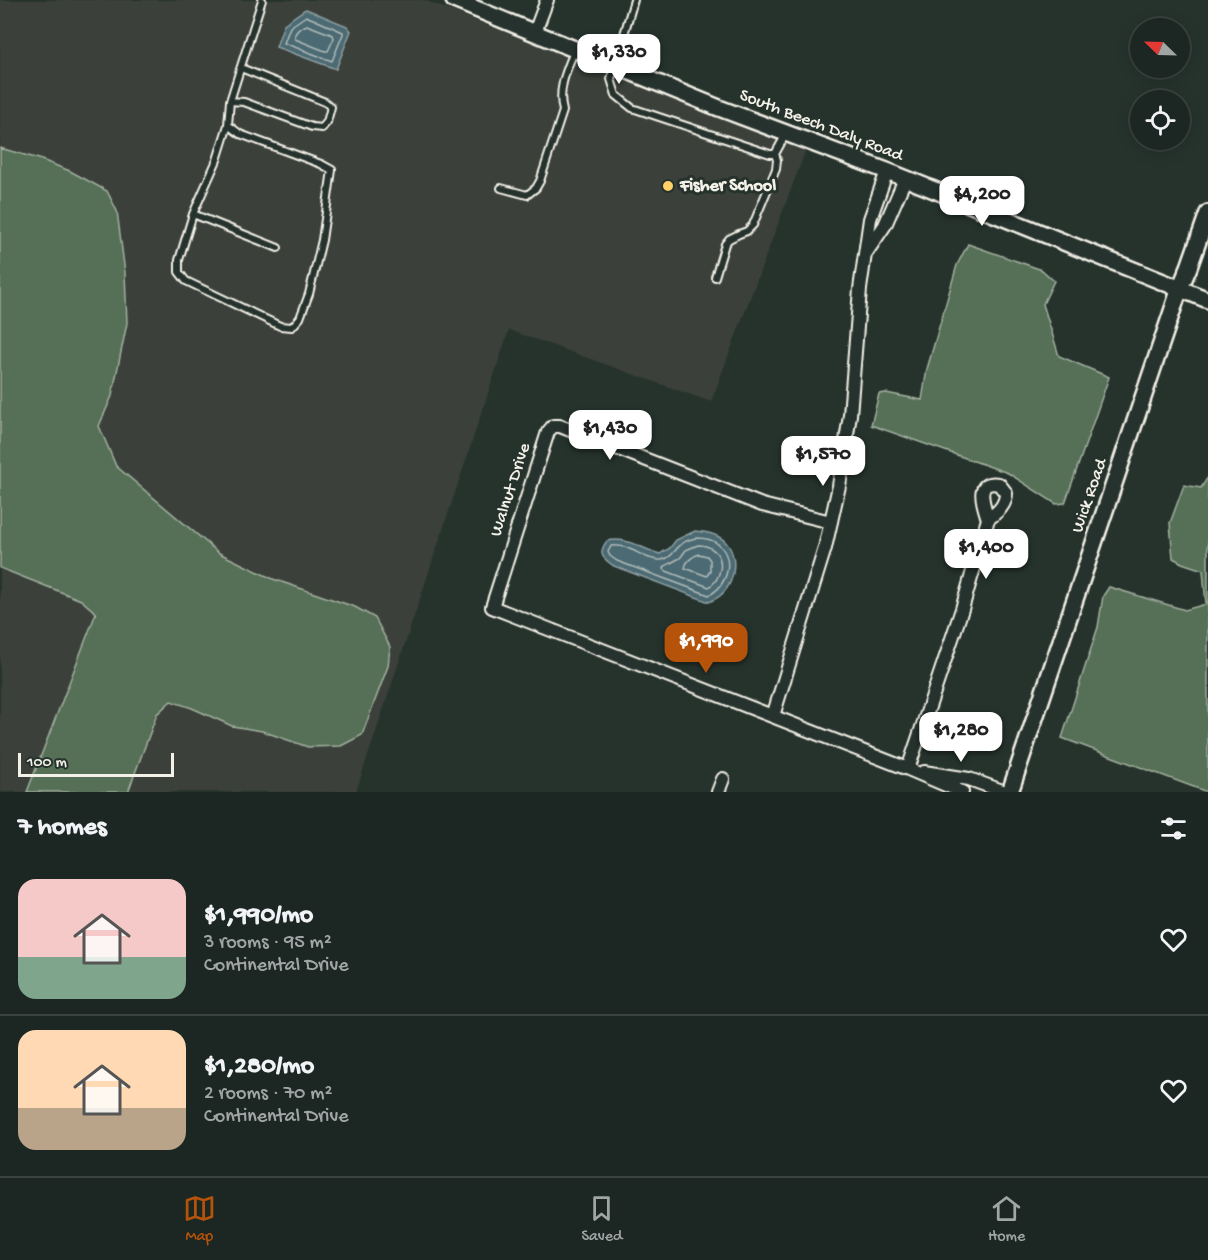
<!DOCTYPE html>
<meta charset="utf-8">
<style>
:root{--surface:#1c2622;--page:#252e2a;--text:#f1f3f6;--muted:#a0a5a5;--line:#3a4340;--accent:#b45309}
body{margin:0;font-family:"Gochi Hand",sans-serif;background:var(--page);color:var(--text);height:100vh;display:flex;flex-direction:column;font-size:22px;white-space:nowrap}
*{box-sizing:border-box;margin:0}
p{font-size:20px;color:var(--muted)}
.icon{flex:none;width:33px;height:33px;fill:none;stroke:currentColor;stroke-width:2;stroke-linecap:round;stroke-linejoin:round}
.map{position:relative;height:792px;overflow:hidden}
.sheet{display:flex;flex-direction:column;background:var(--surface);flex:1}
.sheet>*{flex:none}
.needle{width:39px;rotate:293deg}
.buttons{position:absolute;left:1130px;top:18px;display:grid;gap:12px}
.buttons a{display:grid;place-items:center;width:60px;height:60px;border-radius:50%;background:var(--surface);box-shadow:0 3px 15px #0003,0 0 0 2px var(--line);font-size:30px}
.scale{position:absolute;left:18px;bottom:15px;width:156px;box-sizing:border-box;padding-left:6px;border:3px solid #f4f1e8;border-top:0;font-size:16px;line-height:21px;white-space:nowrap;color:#f4f1e8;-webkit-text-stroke:4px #26332d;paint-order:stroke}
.price{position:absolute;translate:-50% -51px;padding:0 14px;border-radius:12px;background:#fff;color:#222;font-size:20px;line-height:39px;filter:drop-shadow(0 2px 3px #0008)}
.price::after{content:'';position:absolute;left:50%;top:36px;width:18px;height:14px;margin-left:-9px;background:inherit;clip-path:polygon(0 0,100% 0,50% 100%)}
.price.on{background:var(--accent);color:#fff}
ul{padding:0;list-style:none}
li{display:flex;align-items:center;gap:18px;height:150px;padding:0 18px}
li+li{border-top:2px solid var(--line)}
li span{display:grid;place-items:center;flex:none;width:168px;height:120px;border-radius:18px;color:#555}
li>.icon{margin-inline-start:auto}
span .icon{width:72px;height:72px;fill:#fffc;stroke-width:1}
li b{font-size:26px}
h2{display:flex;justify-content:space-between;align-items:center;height:72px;padding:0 18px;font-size:26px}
.tab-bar{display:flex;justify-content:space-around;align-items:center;height:84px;border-top:2px solid var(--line);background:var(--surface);font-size:16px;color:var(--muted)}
.tab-bar a{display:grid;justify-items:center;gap:3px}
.tab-bar .on{color:var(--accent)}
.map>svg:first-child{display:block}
.built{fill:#3a403a}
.green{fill:#547057;stroke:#a4b0a0;stroke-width:1.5}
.water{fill:#4c6a73;stroke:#8fa0a2;stroke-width:1.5}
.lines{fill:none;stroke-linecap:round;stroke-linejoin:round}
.shore{stroke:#b1bbb9;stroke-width:1.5}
.service-casing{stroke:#f4f1e8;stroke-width:10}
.minor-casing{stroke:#f4f1e8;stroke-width:16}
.tertiary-casing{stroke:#f4f1e8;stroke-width:20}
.service{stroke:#26332d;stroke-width:6}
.minor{stroke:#26332d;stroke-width:12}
.tertiary{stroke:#26332d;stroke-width:15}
.poi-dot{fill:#ffd166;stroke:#26332d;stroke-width:2}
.labels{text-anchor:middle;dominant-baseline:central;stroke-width:6;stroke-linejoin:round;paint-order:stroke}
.street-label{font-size:18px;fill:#f4f1e8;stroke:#26332d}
.poi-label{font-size:18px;font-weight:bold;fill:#f4f1e8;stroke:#26332d;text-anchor:start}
</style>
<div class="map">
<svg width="1208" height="792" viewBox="0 0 1208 792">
<rect width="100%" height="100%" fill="#26332d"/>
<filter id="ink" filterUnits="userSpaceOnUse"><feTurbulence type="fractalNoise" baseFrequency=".0167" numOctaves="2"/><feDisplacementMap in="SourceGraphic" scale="12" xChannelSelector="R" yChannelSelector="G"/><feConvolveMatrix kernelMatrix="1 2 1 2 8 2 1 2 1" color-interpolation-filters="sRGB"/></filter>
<g filter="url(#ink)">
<path class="built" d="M0 0H424L805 152 711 402 509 330 356 792H0Z"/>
<path class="green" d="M0 148 39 159 70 171 107 191 117 211 125 273 127 323 112 396 99 426 116 466 219 553 273 579 355 607 375 618 390 647 388 666 362 735 341 746 308 747 262 731 232 726 192 708 171 701 157 714 128 792H27L96 613 81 600 0 568Z
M968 244 1042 270 1054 281 1043 304 1059 356 1109 377 1065 503 1056 504 1008 473 871 425 879 394 886 393 922 400 927 369 957 265Z
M1208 477V792H1207L1062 738 1098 627 1103 596 1109 587 1185 610 1206 604 1203 570 1182 563 1173 558 1170 523 1184 485 1201 488Z"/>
<path class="water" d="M306 9 347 26 351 31 336 69 276 47 284 24 304 10Z
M695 531C704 532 711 532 719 537 739 548 738 580 721 595 718 598 713 600 709 602L614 566C603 559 597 554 607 541 626 536 642 549 660 554L670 548 676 540Z"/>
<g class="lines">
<path class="shore" d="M306 16 343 32V34L332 61 284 43 290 27Z
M307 25 333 35 334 38 328 51H325L295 39C293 32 301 27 307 25Z
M696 538C704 538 712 539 718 544 735 558 728 586 709 595L617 561 610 556 608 552 611 546C630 543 644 561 661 560 672 559 675 548 683 543 687 540 692 539 696 538Z
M698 545C703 545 708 546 712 549 726 558 721 579 709 587L666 571 664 569 665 566 680 558 686 550Z
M699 554 707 556 710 560V571L707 576 685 568C686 561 693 556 699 554Z"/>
<g class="service-casing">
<path id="service" d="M634 0 611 79 616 95 632 108 770 154H775L786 134
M230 101 244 102 312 127 322 128 327 122 331 107 325 102 241 68
M228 125 240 134 321 164 332 170 322 240 309 294 300 318 292 327 280 326 186 281 179 272V260L193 214 217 160 228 125 230 101 262 0
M501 188 527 195 536 188 540 181 563 111C557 89 567 69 575 49
M193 214 278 248
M715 277 725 244 729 239 739 234 747 231 753 225 776 169 777 160 775 154"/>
</g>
<g class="minor-casing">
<path id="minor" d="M535 32 547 0
M866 253 885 225 905 179
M831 522 762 505 565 428 560 426H553L548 432 492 607 908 769 962 792
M773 716 825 548 839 486 850 415 860 289 870 219 887 171
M908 769 962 609 988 519C998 512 1006 505 1006 493L999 484C973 479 984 506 988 519
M924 772 969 779 1005 792
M718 792 723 779"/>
</g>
<g class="tertiary-casing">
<path id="tertiary" d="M454 0 719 108 887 171 1208 300
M1010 792 1180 288 1189 267 1208 213"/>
</g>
<use href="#service" class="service"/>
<use href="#minor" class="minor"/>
<use href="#tertiary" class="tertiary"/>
</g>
</g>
<circle class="poi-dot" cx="668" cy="186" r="6"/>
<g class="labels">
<g class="street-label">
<text transform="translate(821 126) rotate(21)">South Beech Daly Road</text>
<text transform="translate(511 490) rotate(-72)">Walnut Drive</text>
<text transform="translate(1090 496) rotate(-71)">Wick Road</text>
</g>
<g class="poi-label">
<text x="680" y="186">Fisher School</text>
</g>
</g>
</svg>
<div class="buttons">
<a><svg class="needle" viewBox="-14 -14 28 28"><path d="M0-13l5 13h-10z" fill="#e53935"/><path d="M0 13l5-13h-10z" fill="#a0a5a5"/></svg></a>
<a><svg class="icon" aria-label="locate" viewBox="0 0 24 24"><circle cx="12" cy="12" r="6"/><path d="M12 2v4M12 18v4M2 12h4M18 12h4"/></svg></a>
</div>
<div class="scale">100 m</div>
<b class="price" style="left:619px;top:85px">$1,330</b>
<b class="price" style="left:982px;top:227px">$4,200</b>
<b class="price" style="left:610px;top:461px">$1,430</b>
<b class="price" style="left:823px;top:487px">$1,570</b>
<b class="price" style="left:986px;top:580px">$1,400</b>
<b class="price on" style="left:706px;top:674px">$1,990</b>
<b class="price" style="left:961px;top:763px">$1,280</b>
</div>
<section class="sheet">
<h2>7 homes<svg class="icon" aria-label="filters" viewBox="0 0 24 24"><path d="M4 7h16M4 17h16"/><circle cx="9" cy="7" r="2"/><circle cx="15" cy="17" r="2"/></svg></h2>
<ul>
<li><span style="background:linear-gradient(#f6c9c9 65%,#7fa58c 0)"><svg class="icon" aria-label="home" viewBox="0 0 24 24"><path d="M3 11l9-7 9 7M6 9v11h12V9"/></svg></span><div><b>$1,990/mo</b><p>3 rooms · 95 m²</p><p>Continental Drive</p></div><svg class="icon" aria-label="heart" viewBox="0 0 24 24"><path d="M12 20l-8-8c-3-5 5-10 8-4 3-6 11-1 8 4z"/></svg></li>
<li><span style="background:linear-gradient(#ffd9b3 65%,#b9a48a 0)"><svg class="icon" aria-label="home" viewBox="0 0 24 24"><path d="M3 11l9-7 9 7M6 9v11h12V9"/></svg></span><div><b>$1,280/mo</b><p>2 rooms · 70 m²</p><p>Continental Drive</p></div><svg class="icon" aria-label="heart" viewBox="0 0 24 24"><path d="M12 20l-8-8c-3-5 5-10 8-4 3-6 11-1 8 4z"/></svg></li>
</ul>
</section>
<nav class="tab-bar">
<a class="on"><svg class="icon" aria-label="map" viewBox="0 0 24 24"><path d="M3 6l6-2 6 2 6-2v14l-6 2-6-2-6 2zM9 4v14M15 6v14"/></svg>Map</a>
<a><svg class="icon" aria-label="saved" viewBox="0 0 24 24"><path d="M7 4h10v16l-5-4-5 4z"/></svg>Saved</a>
<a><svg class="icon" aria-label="home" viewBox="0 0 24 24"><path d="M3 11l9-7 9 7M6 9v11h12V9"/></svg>Home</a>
</nav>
